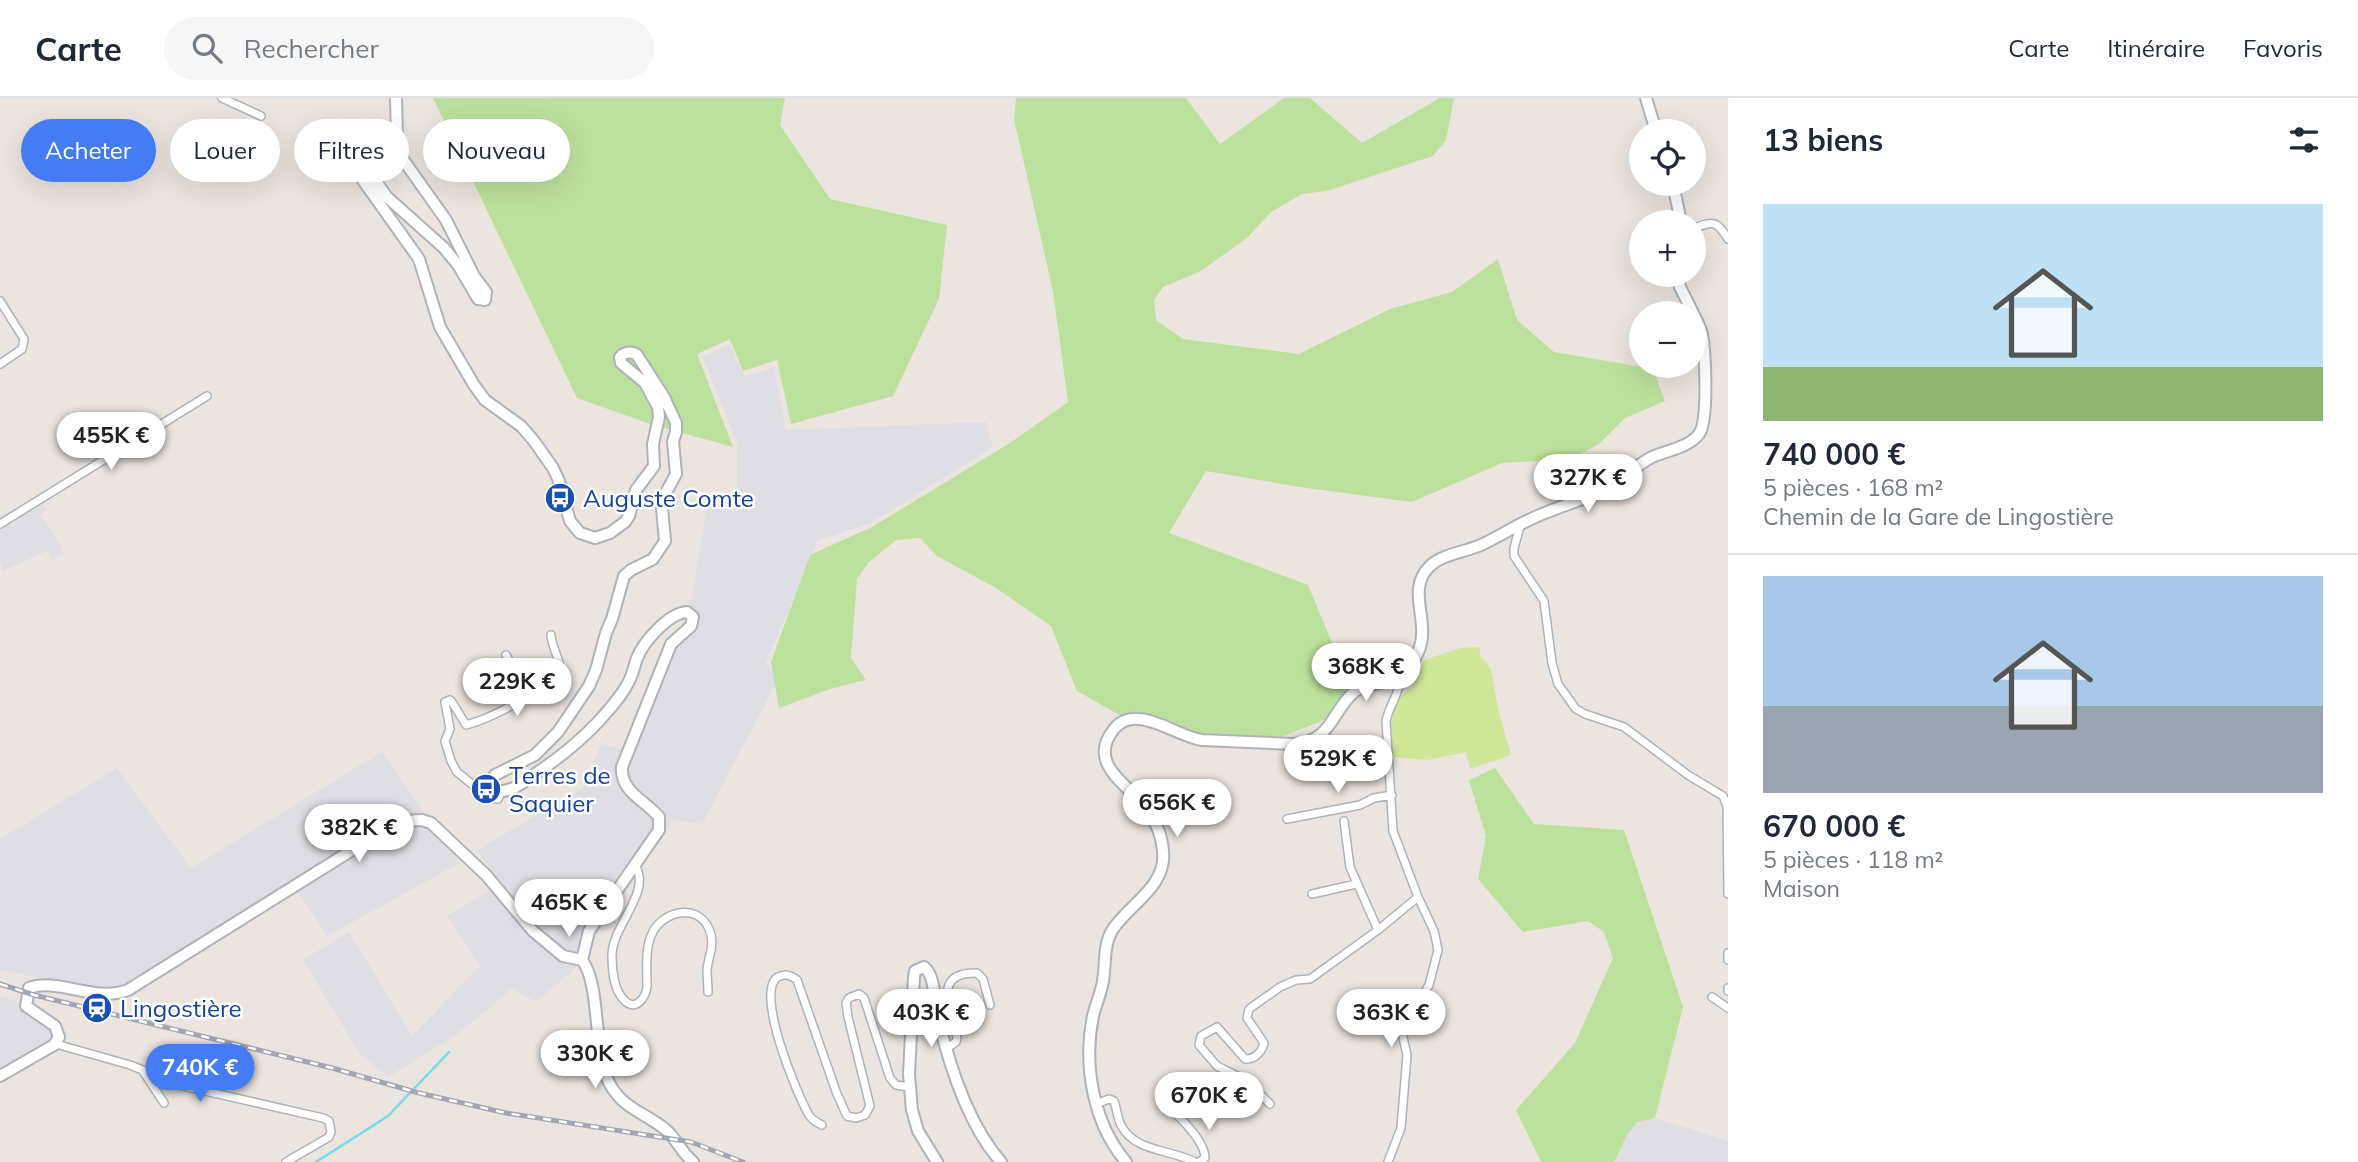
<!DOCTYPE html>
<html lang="fr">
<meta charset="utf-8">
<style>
:root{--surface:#fff;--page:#f6f6f7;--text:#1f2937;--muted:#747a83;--line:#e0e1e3;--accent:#457bf3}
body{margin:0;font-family:Mulish,sans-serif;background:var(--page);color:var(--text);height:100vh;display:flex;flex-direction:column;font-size:26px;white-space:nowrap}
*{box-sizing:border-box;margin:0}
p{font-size:23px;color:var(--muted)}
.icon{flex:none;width:38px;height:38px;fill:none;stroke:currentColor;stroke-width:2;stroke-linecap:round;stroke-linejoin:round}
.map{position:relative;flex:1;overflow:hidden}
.sheet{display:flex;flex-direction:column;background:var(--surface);width:630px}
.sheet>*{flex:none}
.top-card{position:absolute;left:21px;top:21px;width:665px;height:63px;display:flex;gap:14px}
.controls{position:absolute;left:1629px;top:21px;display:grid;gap:14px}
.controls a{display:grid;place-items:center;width:77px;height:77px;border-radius:50%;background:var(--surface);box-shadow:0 7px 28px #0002;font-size:35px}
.price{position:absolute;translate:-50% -60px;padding:0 16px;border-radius:24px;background:#fff;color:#222;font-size:23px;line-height:46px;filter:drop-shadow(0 2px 4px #0008)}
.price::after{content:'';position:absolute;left:50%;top:42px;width:21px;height:16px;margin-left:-10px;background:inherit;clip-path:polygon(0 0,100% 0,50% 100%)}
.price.active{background:var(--accent);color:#fff}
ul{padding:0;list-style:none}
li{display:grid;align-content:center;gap:14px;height:371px;padding:0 35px}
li+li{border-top:2px solid var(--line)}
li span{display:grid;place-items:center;height:217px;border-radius:0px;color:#555}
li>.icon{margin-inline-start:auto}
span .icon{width:126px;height:126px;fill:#fffc;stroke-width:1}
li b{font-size:30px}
h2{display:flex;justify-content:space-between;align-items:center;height:84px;padding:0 35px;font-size:30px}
.pill{padding:0 24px;border-radius:32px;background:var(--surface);box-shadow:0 7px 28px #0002;font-size:24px;line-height:63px}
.pill.active{background:var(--accent);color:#fff}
header{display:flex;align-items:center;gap:42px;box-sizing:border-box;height:98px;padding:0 35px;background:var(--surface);border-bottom:2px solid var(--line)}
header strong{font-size:33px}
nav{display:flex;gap:38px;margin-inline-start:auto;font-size:24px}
.search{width:490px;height:63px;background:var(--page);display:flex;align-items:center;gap:18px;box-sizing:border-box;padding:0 24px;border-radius:38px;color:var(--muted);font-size:26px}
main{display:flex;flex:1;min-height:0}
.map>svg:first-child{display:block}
.industrial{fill:#dfdee5}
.green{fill:#bce19d}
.pitch{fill:#d0e799}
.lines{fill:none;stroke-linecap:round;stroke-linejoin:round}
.stream{stroke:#75daea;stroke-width:2.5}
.street-casing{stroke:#aeb2bb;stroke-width:10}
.secondary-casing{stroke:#aeb2bb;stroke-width:14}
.street{stroke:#fff;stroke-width:7}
.secondary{stroke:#fff;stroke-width:10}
.rail-casing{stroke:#a1a6b5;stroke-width:5}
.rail{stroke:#fff;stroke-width:2.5;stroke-dasharray:8;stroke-linecap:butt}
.labels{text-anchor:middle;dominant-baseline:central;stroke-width:5;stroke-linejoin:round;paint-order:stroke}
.transit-label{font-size:24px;fill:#164399;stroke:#fff;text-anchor:start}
</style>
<header>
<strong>Carte</strong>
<div class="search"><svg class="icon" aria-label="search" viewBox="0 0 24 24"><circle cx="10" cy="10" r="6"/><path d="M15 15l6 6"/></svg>Rechercher</div>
<nav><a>Carte</a><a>Itinéraire</a><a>Favoris</a></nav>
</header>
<main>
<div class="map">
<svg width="1728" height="1064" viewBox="0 0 1728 1064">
<rect width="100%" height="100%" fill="#ece4de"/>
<path class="industrial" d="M729 246 745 279 774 269 786 332 986 324 993 349 871 425 818 442 766 565 779 580 702 726 672 722 573 873 536 904 512 891 459 935 388 979 360 956 303 862 349 834 412 938 480 868 447 818 501 786 477 752 583 690 601 647 635 654 692 499 708 404 737 392V344L703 259Z
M41 404 46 412 40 417 62 448 60 450 63 457 52 462 47 453 3 473 0 463V430Z
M382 654 460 765 327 838 296 790 131 898 0 872V741L117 670 191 770Z
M0 898 17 903 21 913 50 930 53 937 52 943 0 972Z
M1655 1020 1728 1043V1064H1614L1627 1037 1637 1024Z"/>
<path class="green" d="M433 0H785L780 27 830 101 947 127 939 201 893 298 791 326 777 262 743 273 730 241 697 256 733 349 650 326 577 300Z
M1016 0H1186L1220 46 1284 0H1310L1362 45 1440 0H1454L1446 42 1433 58 1327 93 1302 96 1271 114 1247 140 1201 173 1163 189 1154 202 1156 222 1183 241 1299 256 1390 211 1452 194 1498 161 1517 222 1554 254 1653 271 1665 303 1625 320 1599 346 1571 361 1502 365 1412 404 1299 389 1206 373 1169 435 1308 487 1350 588 1324 622 1279 640 1192 636 1153 618 1123 619 1077 593 1051 528 996 490 937 458 920 440 896 442 868 465 857 481 851 560 866 582 830 591 779 610 771 564 810 457 872 429 1010 345 1068 304 1053 193 1014 21Z
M1495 670 1534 726 1624 732 1683 909 1655 1020 1637 1024 1627 1037 1614 1064H1541L1516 1012 1575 945 1613 860 1604 834 1588 823 1523 834 1478 781 1486 738 1469 682Z"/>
<path class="pitch" d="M1479 549 1481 559 1491 571 1499 615 1511 657 1470 671 1466 654 1428 662 1392 659 1390 626 1392 614 1398 601 1412 589 1424 562 1460 550Z"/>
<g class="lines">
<path class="stream" d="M316 1064 388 1018 449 954"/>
<g class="street-casing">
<path id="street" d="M222 0 261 18
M1694 130C1714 123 1716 122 1728 141
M0 203 24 241 22 251 0 266
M1521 425 1514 450V458L1544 503 1552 565 1558 586 1576 611 1585 616 1624 629 1688 677 1723 698 1727 708 1728 796
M0 426 207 298
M506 557 530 597
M501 694 498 701 489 700 457 674 451 663 445 643 450 631 445 604 450 602 452 604 466 627C499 618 530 597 558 578 564 565 552 553 551 537
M1287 721 1360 707 1374 700 1392 697
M1344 723 1350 769 1378 832
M635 767C652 794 614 825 612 856 612 871 613 891 624 902 636 915 647 898 647 887 647 872 645 852 651 838 660 814 697 803 709 831 716 847 708 858 707 872 707 879 708 887 708 894
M1312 796 1356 786
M1728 855V862
M1728 890V893
M1712 899 1728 910
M56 946 130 967 183 988 323 1020 329 1023 331 1034 329 1039 286 1064
M947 950 956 944 957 940C952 912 930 874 977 875L983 881 990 907
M143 973 164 1005
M1096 1006 1109 1001 1114 1003C1117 1011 1117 1021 1122 1029 1136 1054 1173 1052 1195 1064
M1270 1006 1247 983 1217 968 1199 947 1201 938 1217 929 1245 961C1254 962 1262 954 1264 945L1247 920 1249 911 1280 889 1296 882 1310 881 1378 832 1418 799
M1166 1007C1179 1018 1205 1043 1205 1060L1199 1064
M822 1027C816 1024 812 1022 809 1017 797 997 754 893 778 879 785 875 791 877 797 882L837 996 847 1018 856 1020 865 1017 870 1008 848 919 846 905 849 900 859 896 864 900 890 980 896 987 909 989
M1388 1064 1401 1030 1407 957 1402 935 1429 887 1438 852 1434 833 1418 799 1393 733 1386 623C1389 607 1401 595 1399 578"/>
</g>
<g class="secondary-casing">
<path id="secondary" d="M396 0 397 38 402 60 446 122 474 178 486 194 485 202 478 201 458 167 444 150 387 99 372 78 366 75 362 77V81L419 161 440 229 474 287 485 302 521 328 534 343 553 370 559 383 570 423 580 435 595 440 610 435 625 424 629 418 636 392 654 368 653 346 659 319 658 309 645 285 621 265 620 259C624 254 632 253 637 257L664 299 676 325V334L673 343 676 376 662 402V410L665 443 653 461 631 472 624 478 612 521 606 535 596 572 589 588 558 634 535 657 495 677 491 683 496 693C511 695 524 684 535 676 558 661 579 644 598 624 609 612 621 599 628 585 633 577 634 568 637 560 644 543 669 515 687 514L693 519 691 528 671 546 622 669C620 694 646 703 659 719V732L589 833 582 862
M1646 0 1656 33
M1673 86 1681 124
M1678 177 1680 189 1693 215
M582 862C600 885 594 948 606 978 619 1010 641 1012 665 1031 676 1040 681 1054 693 1064
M0 978 54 947 59 939 55 928 26 908 29 890C58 879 94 905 128 892L389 729 406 723 422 722 431 725 486 777 533 833 563 858 582 862
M937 1064 918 1033 912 1012 909 976 914 879 915 873 924 869C936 878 934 906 938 920 949 966 969 1028 1001 1064
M1126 1064C1093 1025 1083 967 1093 918 1096 906 1101 895 1103 883 1106 865 1103 846 1113 831 1130 806 1167 788 1163 753 1162 738 1155 722 1146 710 1128 686 1086 666 1114 631 1136 604 1177 639 1202 642L1293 646C1332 644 1331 614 1354 594 1363 586 1374 587 1384 584 1402 581 1415 565 1420 549 1429 521 1406 491 1430 468 1444 455 1467 454 1483 446 1502 437 1520 425 1540 417 1563 407 1587 401 1609 389 1624 381 1636 367 1652 359 1668 352 1688 350 1699 336 1709 323 1705 253 1702 236 1700 229 1697 223 1694 217"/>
</g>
<use href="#street" class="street"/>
<use href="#secondary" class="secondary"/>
<g class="rail-casing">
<path id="rail" d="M0 886 34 897 332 970 419 995 506 1015 691 1044 743 1064"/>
</g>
<use href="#rail" class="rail"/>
</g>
<defs>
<g id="bus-disc" transform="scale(1.575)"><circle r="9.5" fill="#1a4fb4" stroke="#fff"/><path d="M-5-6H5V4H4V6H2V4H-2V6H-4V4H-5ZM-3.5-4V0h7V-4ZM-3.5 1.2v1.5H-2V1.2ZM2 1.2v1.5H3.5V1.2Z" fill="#fff"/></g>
<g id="station-disc" transform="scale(1.575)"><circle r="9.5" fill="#1a4fb4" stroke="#fff"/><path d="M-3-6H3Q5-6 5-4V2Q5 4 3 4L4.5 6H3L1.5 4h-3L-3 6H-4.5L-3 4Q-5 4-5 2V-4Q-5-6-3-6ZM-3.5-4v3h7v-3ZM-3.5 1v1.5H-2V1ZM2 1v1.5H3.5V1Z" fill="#fff"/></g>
</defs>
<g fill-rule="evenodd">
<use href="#bus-disc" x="560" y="400"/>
<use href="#bus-disc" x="486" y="691"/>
<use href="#station-disc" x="97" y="910"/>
</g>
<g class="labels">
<g class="transit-label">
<text x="583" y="400">Auguste Comte</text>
<text x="509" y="677">Terres de<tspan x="509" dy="28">Saquier</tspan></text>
<text x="120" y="910">Lingostière</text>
</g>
</g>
</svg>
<div class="controls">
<a><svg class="icon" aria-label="locate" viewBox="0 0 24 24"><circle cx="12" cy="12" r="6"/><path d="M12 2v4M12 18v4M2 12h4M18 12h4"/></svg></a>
<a>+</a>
<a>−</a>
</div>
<b class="price" style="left:111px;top:374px">455K €</b>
<b class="price" style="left:1588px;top:416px">327K €</b>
<b class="price" style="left:1366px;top:605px">368K €</b>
<b class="price" style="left:517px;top:620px">229K €</b>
<b class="price" style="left:1338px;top:697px">529K €</b>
<b class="price" style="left:1177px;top:741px">656K €</b>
<b class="price" style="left:359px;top:766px">382K €</b>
<b class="price" style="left:569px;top:841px">465K €</b>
<b class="price" style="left:931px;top:951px">403K €</b>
<b class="price" style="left:1391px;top:951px">363K €</b>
<b class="price" style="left:595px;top:992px">330K €</b>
<b class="price active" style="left:200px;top:1006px">740K €</b>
<b class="price" style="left:1209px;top:1034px">670K €</b>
<div class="top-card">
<a class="pill active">Acheter</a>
<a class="pill">Louer</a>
<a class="pill">Filtres</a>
<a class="pill">Nouveau</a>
</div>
</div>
<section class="sheet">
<h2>13 biens<svg class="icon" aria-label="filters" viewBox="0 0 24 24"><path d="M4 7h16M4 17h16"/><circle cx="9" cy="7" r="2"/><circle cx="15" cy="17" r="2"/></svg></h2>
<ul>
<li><span style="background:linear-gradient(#bfe0f5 75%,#8fb573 0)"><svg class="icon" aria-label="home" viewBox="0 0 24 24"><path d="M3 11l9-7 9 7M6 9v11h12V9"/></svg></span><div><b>740 000 €</b><p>5 pièces · 168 m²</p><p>Chemin de la Gare de Lingostière</p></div></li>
<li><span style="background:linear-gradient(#a9c7e8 60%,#9aa5b1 0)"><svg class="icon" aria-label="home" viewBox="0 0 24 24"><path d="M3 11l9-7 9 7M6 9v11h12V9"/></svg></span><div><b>670 000 €</b><p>5 pièces · 118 m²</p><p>Maison</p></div></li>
</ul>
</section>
</main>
